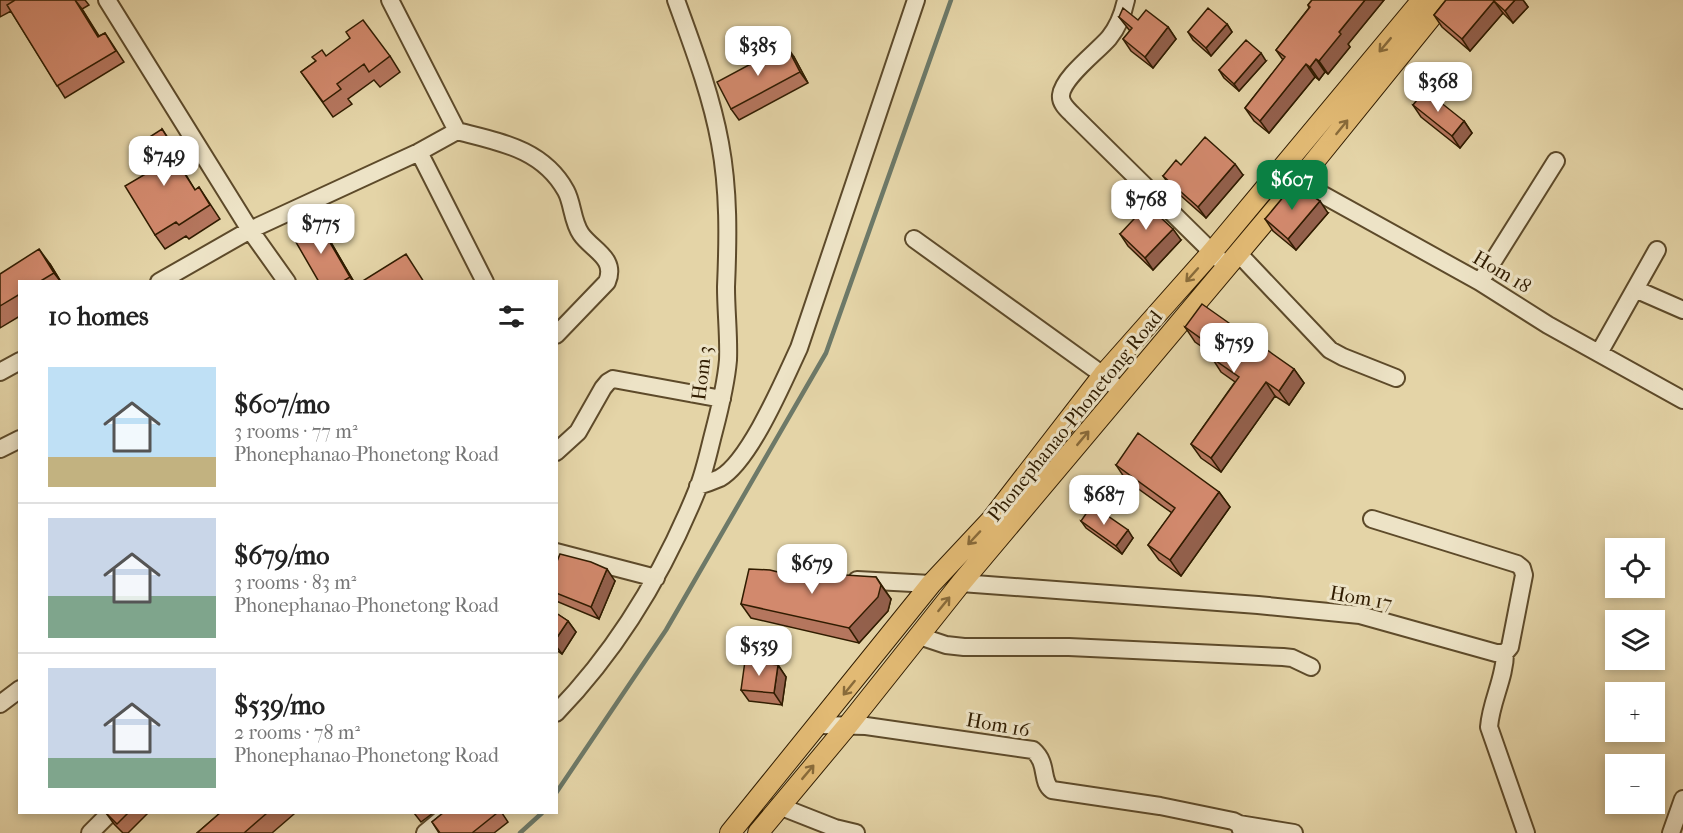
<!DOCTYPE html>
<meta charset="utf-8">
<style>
:root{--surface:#fff;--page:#f6f6f6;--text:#222;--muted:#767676;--line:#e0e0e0;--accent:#0b8043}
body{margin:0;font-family:"IM FELL French Canon",serif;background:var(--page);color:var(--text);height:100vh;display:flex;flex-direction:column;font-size:22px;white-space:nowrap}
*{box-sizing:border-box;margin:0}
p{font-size:20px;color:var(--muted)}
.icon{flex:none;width:33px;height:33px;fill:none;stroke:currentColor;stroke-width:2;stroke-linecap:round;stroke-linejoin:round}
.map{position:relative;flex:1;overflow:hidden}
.panel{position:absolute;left:18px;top:280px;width:540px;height:534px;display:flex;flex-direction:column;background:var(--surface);border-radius:0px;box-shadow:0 3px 9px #0003}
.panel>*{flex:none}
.controls{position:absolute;left:1605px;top:538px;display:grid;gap:12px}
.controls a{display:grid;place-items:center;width:60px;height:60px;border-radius:0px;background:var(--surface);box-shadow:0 3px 9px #0003;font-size:30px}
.price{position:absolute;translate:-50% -51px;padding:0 14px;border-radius:12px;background:#fff;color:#222;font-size:20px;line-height:39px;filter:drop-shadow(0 2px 3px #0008)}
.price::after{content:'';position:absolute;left:50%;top:36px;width:18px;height:14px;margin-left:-9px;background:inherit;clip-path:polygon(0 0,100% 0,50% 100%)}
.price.selected{background:var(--accent);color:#fff}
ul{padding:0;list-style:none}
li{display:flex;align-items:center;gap:18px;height:150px;padding:0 30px}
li+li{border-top:2px solid var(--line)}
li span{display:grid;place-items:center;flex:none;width:168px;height:120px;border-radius:0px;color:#555}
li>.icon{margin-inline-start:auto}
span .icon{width:72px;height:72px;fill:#fffc;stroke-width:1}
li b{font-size:26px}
h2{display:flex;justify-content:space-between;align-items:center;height:72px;padding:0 30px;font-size:26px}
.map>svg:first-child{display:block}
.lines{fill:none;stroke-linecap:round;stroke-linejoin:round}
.stream{stroke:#6d7968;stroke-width:4.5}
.minor-casing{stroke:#5d4a2a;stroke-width:20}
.major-casing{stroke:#301c00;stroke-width:22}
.minor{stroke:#ede3c6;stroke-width:16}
.major{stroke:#e2ba74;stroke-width:20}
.wall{fill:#b5765e;stroke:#301c00;stroke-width:1.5}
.shaded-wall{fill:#93604c;stroke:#301c00;stroke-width:1.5}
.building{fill:#d2896d;stroke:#301c00;stroke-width:1.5}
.oneway{stroke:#896b3a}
.labels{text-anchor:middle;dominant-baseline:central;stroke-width:6;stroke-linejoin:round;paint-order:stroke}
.street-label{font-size:20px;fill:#301c00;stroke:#ede3c6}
</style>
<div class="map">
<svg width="1683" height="833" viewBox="0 0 1683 833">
<rect width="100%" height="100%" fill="#e4d4a7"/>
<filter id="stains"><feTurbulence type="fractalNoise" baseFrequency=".00333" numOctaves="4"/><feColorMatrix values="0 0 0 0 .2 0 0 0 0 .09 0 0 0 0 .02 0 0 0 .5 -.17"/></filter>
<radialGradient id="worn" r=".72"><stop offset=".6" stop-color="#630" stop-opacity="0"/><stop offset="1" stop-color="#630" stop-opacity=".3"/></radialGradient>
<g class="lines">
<path class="stream" d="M556 793 666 630 826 353 951 0
M520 833 542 813"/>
<g class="minor-casing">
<path id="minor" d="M107 0 250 230 287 282
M390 0 457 131
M1126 0C1123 14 1118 27 1109 38 1097 52 1063 77 1061 95 1060 103 1067 109 1072 114L1219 259
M419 152 485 282
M1298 181 1480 282 1548 325 1683 400
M914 239 1103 375 1121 392
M1238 253 1330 350 1343 357 1396 378
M159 282 250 230 419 152 457 131C500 142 543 149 566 191 573 204 572 221 581 234 592 250 617 258 607 282L556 335
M1480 282 1556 161
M1635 289 1683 310
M1599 353 1657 250
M0 372 20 361
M0 449 20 439
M556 452 578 432 603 388 608 382 613 379 722 399
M698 486C705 484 713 481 720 478 750 461 784 380 799 348L916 0
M556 552 656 578
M857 580 931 584
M961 583 1258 605 1360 615 1496 653H1505L1510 647 1524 575 1522 568 1517 564 1372 519
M919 636 946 645 964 647H1069L1283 657 1292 658 1311 667
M1505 653C1505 678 1491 701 1489 727L1526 833
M0 704 20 689
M556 713C618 649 665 570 698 488 705 470 709 450 714 431 720 408 726 384 728 360 729 336 726 312 726 287 728 239 729 191 720 143 711 94 693 47 676 0
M819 725 866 726 1033 750C1049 764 1040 781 1052 790L1160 806 1233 821 1239 824 1242 833
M779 806 835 828 856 833
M1239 824 1294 833
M90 833 110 813
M425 833 449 813
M1671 833 1683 799"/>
</g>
<g class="major-casing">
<path id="major" d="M730 833 931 584 991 520 1103 375 1212 252 1422 0
M758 833 848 725 961 583 1288 194 1445 0"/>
</g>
<use href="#minor" class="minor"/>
<use href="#major" class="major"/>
</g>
<path class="wall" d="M0 0H13L14 1 15 0H85L89 5 82 9 99 36 105 33 124 62 65 98 11 11 0 17Z
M1312 0H1384L1348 44 1350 47 1328 74 1325 72 1319 80 1315 77 1269 133 1254 121 1245 108 1283 60 1276 50 1309 8 1308 5Z
M1446 0H1523L1528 7 1513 23 1503 13 1470 51 1442 27 1434 15Z
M1119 17 1138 20 1168 27 1176 39 1153 68 1131 51 1123 39 1130 31Z
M1227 24 1232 32 1211 56 1193 40 1188 32Z
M326 56H390L400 72 380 87 374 80 348 99 352 104 333 117 301 72 316 61Z
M794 57 808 83 739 120 731 109Z
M1266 61 1239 91 1224 78 1219 70Z
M1413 105 1464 121 1472 133 1460 148 1421 117Z
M162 129 184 162 180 165 195 190 199 187 220 219 189 239 186 236 165 249 155 235 149 172Z
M1243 175 1206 218 1171 187 1163 176Z
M1328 213 1296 250 1273 231 1265 219Z
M318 222 326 234 354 282H319Z
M1120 234 1181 240 1153 270 1128 246Z
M50 264 61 282H20V316L0 328V274Z
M1185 327 1294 369 1304 383 1289 405 1275 396 1221 472 1201 458 1191 444 1235 382 1221 372 1212 358 1214 355 1195 342Z
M1116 465 1219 492 1230 507 1181 576 1159 560 1148 545 1172 513 1126 480Z
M1081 521 1133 538 1122 554 1086 528Z
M556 564 615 581 599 619 556 601Z
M798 577H876L891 599 888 611 859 643 751 618 741 604Z
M556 613 568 621 576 632 562 654 556 650Z
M778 665 786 677 782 705 749 701 741 690Z
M106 813H148L128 833H123L114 824Z
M220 813H293L294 814 272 833H197Z
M414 813H433L421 822Z
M443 813H502L508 822 494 833H439L432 822Z"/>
<path class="shaded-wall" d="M75 0 82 9 106 49 98 37Z
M1365 0H1384L1348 44 1350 47 1328 74 1319 61 1339 32Z
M1515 0H1523L1528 7 1513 23 1505 11Z
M1494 1 1503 13 1470 51 1462 39Z
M1227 24 1232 32 1211 56 1206 48Z
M1168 27 1176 39 1153 68 1145 57Z
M786 45 794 57 808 83 800 72Z
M1261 53 1266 61 1239 91 1234 84Z
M1316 59 1325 72 1319 80 1310 67Z
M1306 64 1315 77 1269 133 1260 121Z
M1464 121 1472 133 1460 148 1452 136Z
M1235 164 1243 175 1206 218 1198 207Z
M1320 201 1328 213 1296 250 1288 239Z
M318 222 326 234 354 282 350 277Z
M1173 229 1181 240 1153 270 1145 258Z
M39 249 50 264 61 282 54 273Z
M1294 369 1304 383 1289 405 1279 391Z
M1266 382 1275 396 1221 472 1211 458Z
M1219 492 1230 507 1181 576 1170 560Z
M1128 530 1133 538 1122 554 1116 546Z
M607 569 615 581 599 619 591 607Z
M881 585 891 599 888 611 859 643 849 628Z
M568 621 576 632 562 654 556 646V639Z
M778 665 786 677 782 705 774 693Z"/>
<path class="building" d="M15 0H75L98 37 105 33 116 51 57 86 7 5Z
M1312 0H1365L1339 32 1341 34 1319 61 1316 59 1310 67 1306 64 1260 121 1245 108 1285 57 1276 50 1310 7 1308 5Z
M1446 0H1515L1505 11 1494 1 1462 39 1434 15Z
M1123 8 1138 20 1146 10 1168 27 1145 57 1123 39 1132 28 1119 17Z
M1208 8 1227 24 1206 48 1188 32Z
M363 20 390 56 369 72 364 64 337 84 341 89 323 102 301 72 316 61 312 57 322 50 326 56 350 38 346 32Z
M1246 40 1261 53 1234 84 1219 70Z
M786 45 800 72 731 109 717 82Z
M1425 90 1464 121 1452 136 1413 105Z
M162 129 174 148 170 151 195 190 199 187 210 205 179 225 176 222 155 235 125 186 149 172 134 147Z
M1205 137 1235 164 1198 207 1163 176 1176 160 1181 165Z
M1294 184 1320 201 1288 239 1265 219Z
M1147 205 1173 229 1145 258 1120 234Z
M318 222 350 277 342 282H319L293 237Z
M39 249 54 273 39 282H20V294L0 306V274Z
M406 254 424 282H361Z
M1202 304 1294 369 1279 391 1266 382 1211 458 1191 444 1239 377 1212 358 1217 350 1185 327Z
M1138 433 1219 492 1170 560 1148 545 1175 508 1116 465Z
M1092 505 1128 530 1116 546 1081 521Z
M560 554 591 562 607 569 591 607 556 593V564Z
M749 569 770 570 798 577 799 572 876 577 881 585 878 597 849 628 741 604Z
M556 613 568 621 556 639Z
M745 661 778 665 774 693 741 690Z
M106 813H128L117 824Z
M220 813H267L244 833H197Z
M443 813H497L472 833H440L432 822Z"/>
<defs><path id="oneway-shaft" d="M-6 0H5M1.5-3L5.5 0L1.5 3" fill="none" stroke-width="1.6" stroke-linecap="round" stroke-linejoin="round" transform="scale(1.5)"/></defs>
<g class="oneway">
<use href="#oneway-shaft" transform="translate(1385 45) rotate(130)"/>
<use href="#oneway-shaft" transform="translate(1342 127) rotate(-51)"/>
<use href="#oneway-shaft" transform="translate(1192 275) rotate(132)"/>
<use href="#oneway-shaft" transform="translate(1083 438) rotate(-50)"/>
<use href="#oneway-shaft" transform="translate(974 538) rotate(133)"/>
<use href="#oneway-shaft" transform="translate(944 604) rotate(-51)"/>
<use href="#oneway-shaft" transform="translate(849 688) rotate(129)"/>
<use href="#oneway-shaft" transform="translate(808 772) rotate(-50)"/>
</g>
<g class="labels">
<g class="street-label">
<text transform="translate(1502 272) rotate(31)">Hom 18</text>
<text transform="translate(702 373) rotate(-83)">Hom 3</text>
<text transform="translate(1075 416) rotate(-51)">Phonephanao-Phonetong Road</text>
<text transform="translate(1361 598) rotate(10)">Hom 17</text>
<text transform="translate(998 725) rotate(10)">Hom 16</text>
</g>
</g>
<rect width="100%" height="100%" filter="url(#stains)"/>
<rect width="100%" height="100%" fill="url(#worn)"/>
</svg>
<div class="controls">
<a><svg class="icon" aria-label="locate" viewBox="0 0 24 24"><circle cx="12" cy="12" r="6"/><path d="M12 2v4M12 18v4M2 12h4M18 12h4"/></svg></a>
<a><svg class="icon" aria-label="layers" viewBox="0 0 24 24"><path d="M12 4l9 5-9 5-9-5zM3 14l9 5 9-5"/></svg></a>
<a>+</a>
<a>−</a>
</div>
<b class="price" style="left:758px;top:77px">$385</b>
<b class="price" style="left:1438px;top:113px">$368</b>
<b class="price" style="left:164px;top:187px">$749</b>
<b class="price selected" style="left:1292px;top:211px">$607</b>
<b class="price" style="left:1146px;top:231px">$768</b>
<b class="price" style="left:321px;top:255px">$775</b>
<b class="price" style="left:1234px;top:374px">$759</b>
<b class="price" style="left:1104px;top:526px">$687</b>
<b class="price" style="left:812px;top:595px">$679</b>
<b class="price" style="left:759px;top:677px">$539</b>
<section class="panel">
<h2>10 homes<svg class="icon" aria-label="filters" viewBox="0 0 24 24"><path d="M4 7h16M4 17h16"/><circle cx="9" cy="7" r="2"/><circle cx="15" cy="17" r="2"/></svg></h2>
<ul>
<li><span style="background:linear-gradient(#bfe0f5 75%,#c2b280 0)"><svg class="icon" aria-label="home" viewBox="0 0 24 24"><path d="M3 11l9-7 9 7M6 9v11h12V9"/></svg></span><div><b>$607/mo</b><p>3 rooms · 77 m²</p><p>Phonephanao-Phonetong Road</p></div></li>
<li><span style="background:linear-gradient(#c9d6e8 65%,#7fa58c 0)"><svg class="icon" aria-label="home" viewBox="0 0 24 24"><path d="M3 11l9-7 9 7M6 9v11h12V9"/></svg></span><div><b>$679/mo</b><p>3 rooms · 83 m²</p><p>Phonephanao-Phonetong Road</p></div></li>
<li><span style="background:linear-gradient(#c9d6e8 75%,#7fa58c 0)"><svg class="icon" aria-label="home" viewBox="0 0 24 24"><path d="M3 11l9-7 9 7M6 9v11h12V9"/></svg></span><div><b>$539/mo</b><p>2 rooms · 78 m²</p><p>Phonephanao-Phonetong Road</p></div></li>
</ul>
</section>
</div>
